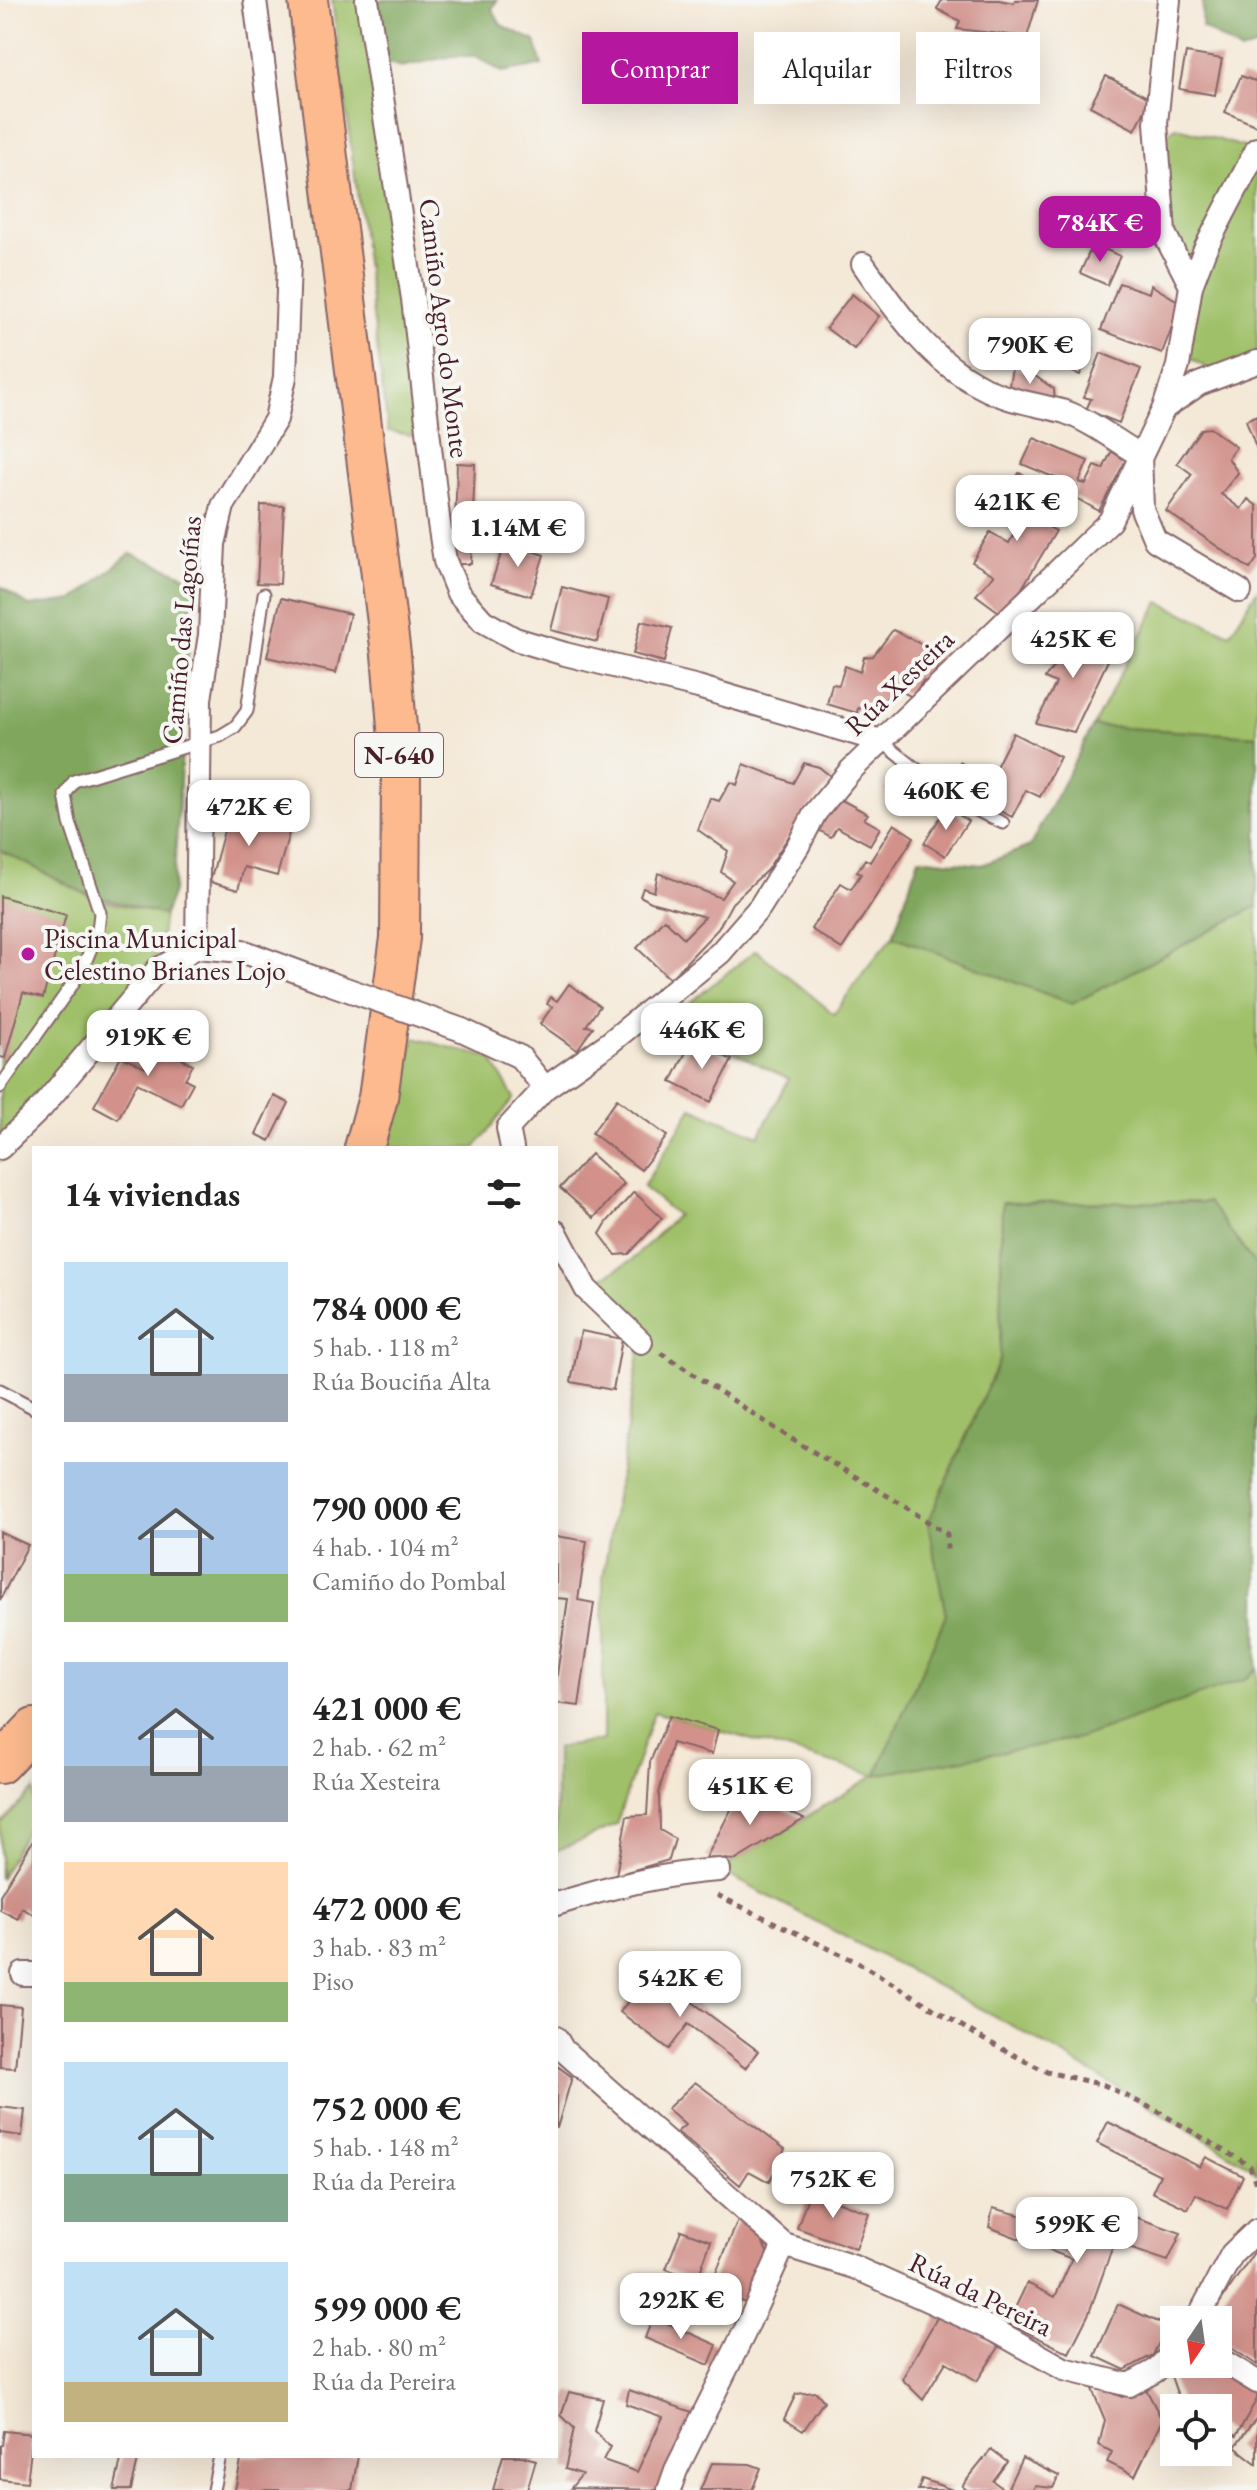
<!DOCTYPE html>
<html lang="es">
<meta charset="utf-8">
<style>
:root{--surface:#fff;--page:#f6f6f6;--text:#222;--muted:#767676;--accent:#b5179e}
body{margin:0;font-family:"EB Garamond",serif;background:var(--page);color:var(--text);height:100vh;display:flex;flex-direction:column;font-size:30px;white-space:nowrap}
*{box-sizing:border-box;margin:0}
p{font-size:26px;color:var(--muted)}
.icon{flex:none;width:44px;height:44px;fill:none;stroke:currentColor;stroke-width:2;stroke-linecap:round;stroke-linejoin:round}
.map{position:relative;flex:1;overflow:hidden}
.details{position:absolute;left:32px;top:1146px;width:526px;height:1312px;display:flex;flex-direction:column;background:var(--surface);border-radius:0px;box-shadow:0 8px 32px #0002}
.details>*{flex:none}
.top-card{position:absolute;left:582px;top:32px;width:554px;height:72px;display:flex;gap:16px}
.needle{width:52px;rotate:193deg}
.fabs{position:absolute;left:1160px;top:2306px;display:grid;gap:16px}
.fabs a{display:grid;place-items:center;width:72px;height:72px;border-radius:0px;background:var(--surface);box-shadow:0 8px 32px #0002;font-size:40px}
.price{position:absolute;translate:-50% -68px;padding:0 18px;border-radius:16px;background:#fff;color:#222;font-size:26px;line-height:52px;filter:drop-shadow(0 2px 4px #0008)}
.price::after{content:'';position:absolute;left:50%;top:48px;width:24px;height:18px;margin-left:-12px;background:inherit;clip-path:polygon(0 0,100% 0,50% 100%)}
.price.current{background:var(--accent);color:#fff}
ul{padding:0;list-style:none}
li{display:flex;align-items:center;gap:24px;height:200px;padding:0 32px}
li span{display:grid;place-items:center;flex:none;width:224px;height:160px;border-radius:0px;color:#555}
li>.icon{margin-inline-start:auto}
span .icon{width:96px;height:96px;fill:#fffc;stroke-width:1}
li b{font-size:34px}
h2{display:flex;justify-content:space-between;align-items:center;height:96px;padding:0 32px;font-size:34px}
.chip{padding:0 28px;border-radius:0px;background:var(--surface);box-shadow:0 8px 32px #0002;font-size:28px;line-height:72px}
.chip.current{background:var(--accent);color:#fff}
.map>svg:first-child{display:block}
.green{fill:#9fc068;stroke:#74704a;stroke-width:2}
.forest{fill:#7fa65c;stroke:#646244;stroke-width:2}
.building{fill:#d2928b}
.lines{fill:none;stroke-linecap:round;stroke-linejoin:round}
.service-casing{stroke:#866567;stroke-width:15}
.minor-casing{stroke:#866567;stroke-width:26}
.trunk-casing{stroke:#866567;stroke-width:42}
.path{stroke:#866567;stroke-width:5;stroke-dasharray:6 6;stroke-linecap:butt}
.service{stroke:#fff;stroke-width:11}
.minor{stroke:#fff;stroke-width:22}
.trunk{stroke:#fcba8e;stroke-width:38}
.minor-bridge-casing{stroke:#866567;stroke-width:26;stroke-linecap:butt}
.minor-bridge{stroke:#fff;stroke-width:22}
.poi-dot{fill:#b5179e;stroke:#f6f6f2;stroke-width:3}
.labels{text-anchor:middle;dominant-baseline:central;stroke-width:8;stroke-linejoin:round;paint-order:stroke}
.shield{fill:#f6f6f2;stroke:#7e6067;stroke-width:2}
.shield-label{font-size:26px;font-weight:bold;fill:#4a1f2b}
.street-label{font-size:28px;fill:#4a1f2b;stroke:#f6f6f2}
.poi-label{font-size:28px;fill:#4a1f2b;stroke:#f6f6f2;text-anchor:start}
</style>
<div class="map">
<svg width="1257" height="2490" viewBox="0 0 1257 2490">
<rect width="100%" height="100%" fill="#f6f6f2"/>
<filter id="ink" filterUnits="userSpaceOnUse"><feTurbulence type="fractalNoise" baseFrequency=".0125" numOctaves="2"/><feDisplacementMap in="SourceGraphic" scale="16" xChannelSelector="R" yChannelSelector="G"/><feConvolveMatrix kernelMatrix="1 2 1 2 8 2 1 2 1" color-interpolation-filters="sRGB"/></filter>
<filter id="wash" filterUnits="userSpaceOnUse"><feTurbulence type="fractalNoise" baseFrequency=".006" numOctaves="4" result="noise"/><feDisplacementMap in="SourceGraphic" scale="32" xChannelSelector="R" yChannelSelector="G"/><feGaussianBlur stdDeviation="1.8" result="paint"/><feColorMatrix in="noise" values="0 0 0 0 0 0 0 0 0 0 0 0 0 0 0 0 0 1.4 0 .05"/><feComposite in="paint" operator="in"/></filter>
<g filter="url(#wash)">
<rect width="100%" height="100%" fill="#f4e8d6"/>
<path class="green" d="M332 0H367L429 439 388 431Z
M1176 127 1257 151V356L1211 371 1187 356 1193 333 1164 233 1157 140Z
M1257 590V736L1093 726 1159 602 1230 634Z
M0 850 95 899 164 915 159 951 10 1151 0 1161Z
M1257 906V1267L1208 1202 1002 1203 1000 1359 928 1523 946 1615 877 1774 1245 1679 1257 1668V1999L1253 2004 1257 2007V2173L1250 2166 1015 2027 719 1870 875 1775 654 1712 616 1825 556 1851V1748L603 1740V1578L641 1342 603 1277 631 1261 677 1215 643 1187 692 1108 759 1136 789 1079 668 1020 756 950 834 1014 865 970 893 936 1072 1004Z
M414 1038 491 1058 514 1098 475 1148H388Z
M34 1790V1815L0 1879V1824Z"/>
<path class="forest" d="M368 0H497L492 9 501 25 535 41 542 65 502 72 476 56H452L401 67 376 59Z
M1203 0H1257V46L1241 52 1202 27Z
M131 553 193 579 173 892 164 915 82 892 0 850V586L29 606 74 600Z
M1093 726 1257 736V906L1072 1004 893 936 919 858 982 865 1030 846Z
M1208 1202 1257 1267V1668L1245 1679 1079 1738 876 1775 946 1615 928 1523 1000 1359 1002 1203Z"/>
<g id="blocks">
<path class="building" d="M942 0H999L1014 3 1015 0H1038L1027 37 957 29 960 21 937 9Z
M1186 53 1222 59 1215 95 1179 89Z
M1106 76 1151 99 1135 130 1090 106Z
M1241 76 1255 81 1257 76V126L1225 112Z
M1093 244 1120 256 1107 285 1080 273Z
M1119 283 1149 293 1151 285 1181 303 1162 353 1101 330Z
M852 294 879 316 854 349 826 328Z
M1050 335 1090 352 1080 375 1041 359Z
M1101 353 1141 369 1119 423 1086 410 1091 399 1084 397Z
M1012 368 1029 372 1054 389 1055 404 1008 391Z
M1257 415V450L1246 420Z
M1210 428 1236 447 1228 458 1238 473 1221 494 1241 509 1248 499 1257 506V559L1250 569 1166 511 1192 474 1177 463 1201 429Z
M1034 438 1088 461 1079 482 1086 484 1095 466 1103 469 1114 446 1126 460 1099 511 1073 496 1077 487 1022 464Z
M457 463 475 464 471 564H454Z
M1019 473 1060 495 1045 525 1056 531 1021 590 999 612 976 595 994 575 972 562 990 532 1009 543 1025 514 1004 501Z
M261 505 284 506 280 584 257 583Z
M505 542 544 555 531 596 491 584Z
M562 587 608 599 597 642 551 630Z
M281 598 350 614 336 673 267 657Z
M641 621 672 628 664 662 633 654Z
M893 630 943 655 930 683 923 681 912 697 897 689 871 711 858 708 857 713 827 704 832 684 839 685 845 666 860 672 864 657 873 656Z
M1071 630 1102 643 1110 656 1074 732 1036 723 1056 683 1045 678 1055 665 1044 660Z
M1013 733 1060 757 1040 797 1026 790 1012 817 979 801Z
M960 762 981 777 967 796 947 780Z
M804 763 819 767 834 779 804 813 767 870 732 903 718 929 670 979 637 948 664 919 684 938 705 917 651 902 640 896 643 888 654 892 658 873 721 898 733 881 721 872 728 851 698 830 710 798 719 801 730 782 737 785 744 764 793 783Z
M897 773 916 785 906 800 887 787Z
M836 797 868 814 864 819 880 828 870 845 837 827 831 837 815 828Z
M947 807 968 821 945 856 924 843Z
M230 809 291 826 277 876 244 867 238 890 210 882Z
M894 824 914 837 842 949 811 929 841 883 851 889 861 874 857 872 865 859 870 862Z
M0 896 66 915 43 998 23 993 5 1058 0 1057Z
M569 984 600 1006 586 1026 593 1027 577 1050 540 1024 552 1007 547 1004 551 997 557 1001Z
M164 1036 188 1048 182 1059 193 1065 185 1079 193 1083 181 1105 137 1083 118 1119 94 1106 121 1056 145 1068Z
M692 1040 732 1060 711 1102 671 1082Z
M274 1096 289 1103 270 1141 256 1134Z
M617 1099 667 1136 641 1170 592 1133Z
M591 1154 624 1184 594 1218 560 1188Z
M634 1192 662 1218 629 1254 616 1255 600 1234 607 1222Z
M581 1331 622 1339 613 1390 571 1382Z
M0 1532 28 1545 0 1600Z
M556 1536 587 1541 578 1600 594 1603 579 1706 556 1703V1681L568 1599 556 1598Z
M669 1716 718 1730 712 1754 672 1743 659 1793 660 1830 675 1839 669 1860 616 1875 627 1816 647 1815 650 1762Z
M741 1790 804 1819 736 1860 706 1858Z
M34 1839V1915L22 1908 18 1919 0 1910V1895Z
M651 1971 758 2051 745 2068 688 2024 669 2049 620 2012Z
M0 2005 21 2007 15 2068 0 2067Z
M556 2065 572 2077 557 2128H556Z
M695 2082 785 2149 769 2182 749 2171 740 2185 677 2132 685 2125 667 2109Z
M0 2107 25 2110 22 2136 0 2133Z
M1108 2122 1200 2167 1206 2157 1243 2176 1227 2209 1196 2194 1188 2209 1152 2192 1160 2175 1097 2143Z
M810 2191 869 2213 856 2249 797 2228Z
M1087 2200 1181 2233 1168 2261 1114 2243 1089 2313 1069 2353 1008 2323 1027 2283 1055 2297 1072 2259 989 2227 993 2208 1076 2230Z
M739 2218 759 2235 770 2258 749 2304 708 2291Z
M681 2230 711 2241 697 2280 666 2269Z
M1257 2248V2365L1218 2339V2320H1208Z
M1118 2304 1167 2326 1153 2355 1125 2370 1095 2356Z
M938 2316 968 2327 999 2347 977 2381 946 2362 923 2400 902 2379Z
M653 2317 717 2345 709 2365 645 2338Z
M1195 2364H1209L1257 2391V2399L1236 2436 1218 2425V2408H1189L1180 2402 1171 2376Z
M1090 2384 1122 2397 1146 2389 1162 2420 1135 2476 1107 2462 1112 2452 1099 2445 1105 2420Z
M629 2390 695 2413 661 2490 571 2488 582 2474 565 2469 574 2428 561 2415 569 2392 603 2399 594 2431 610 2447 603 2460 637 2472 663 2417 626 2404Z
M816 2392 824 2401 803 2431 784 2419 796 2394Z
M1257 2417V2464L1235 2447Z
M4 2431 33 2434 27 2482 0 2479V2445H2Z
M991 2450 1007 2462 993 2481 1001 2487 998 2490H967L962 2486Z
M122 2456H139L131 2490H114Z
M242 2456H358L352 2490H235Z
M503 2456H522L536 2460 527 2490H493Z
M1022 2458 1059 2476 1053 2488 1035 2486 1033 2490H1014L1008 2487Z
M712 2463 750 2464 761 2468 752 2490H700Z
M922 2479 953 2490H918Z"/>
</g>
</g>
<g filter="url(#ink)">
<use href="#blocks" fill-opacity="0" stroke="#866567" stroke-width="2"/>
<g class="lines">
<g class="service-casing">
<path id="service" d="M881 741C922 773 954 802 1003 823
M0 1087 72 985 87 958 98 931 100 913 70 823 65 795 74 781 220 736 235 727 247 711 264 594
M0 1390 34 1408
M213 2490 220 2456"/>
</g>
<g class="minor-casing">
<path id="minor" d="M367 0 413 299 438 517 445 561 458 593 483 621 515 639 565 654 698 687 881 741
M1169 0 1156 123 1164 233 1191 286
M863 264C897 312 928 359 982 387 1007 401 1037 404 1065 412 1091 421 1116 441 1140 455L1142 509 1155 540 1240 591
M1164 408 1199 384 1257 362
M197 947 200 699 210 635 214 544 223 506 276 419 285 377 289 262 255 0
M462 1030 520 1057 545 1088
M0 1148 42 1107 157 970 197 947 242 951 320 980
M512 1148 508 1128 545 1088 608 1044 720 953 760 907 798 846 815 813 850 771 1110 521 1164 408 1178 366 1191 286 1205 249 1257 149
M556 1232 586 1289 641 1342
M556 1904C608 1888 664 1873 719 1870
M23 1974H34
M556 2038 563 2050 784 2245
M1197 2320 1232 2254 1257 2230
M1218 2358 1257 2382
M669 2490 676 2470 745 2331 784 2245 854 2267 996 2331 1064 2369 1129 2385 1155 2371 1174 2352"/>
</g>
<g class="trunk-casing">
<path id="trunk" d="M308 0 391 654 401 776 400 938 378 1098 364 1148
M0 1764 34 1728"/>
</g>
<path class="path" d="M661 1353 790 1438 893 1499 947 1534V1550
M717 1895 859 1963 983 2039 1047 2072 1104 2085 1159 2112 1250 2166 1257 2187"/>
<use href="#service" class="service"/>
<use href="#minor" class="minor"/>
<use href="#trunk" class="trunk"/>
<g class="minor-bridge-casing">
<path id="minor-bridge" d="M320 980 462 1030"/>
</g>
<use href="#minor-bridge" class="minor-bridge"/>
</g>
</g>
<circle class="poi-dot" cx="28" cy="954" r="8"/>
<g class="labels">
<rect class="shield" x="355" y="733" width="88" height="44" rx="6"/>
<g class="shield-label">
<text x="399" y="755">N-640</text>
</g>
<g class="street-label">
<text transform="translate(445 328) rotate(83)">Camiño Agro do Monte</text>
<text transform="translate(181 630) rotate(-85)">Camiño das Lagoíñas</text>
<text transform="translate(899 682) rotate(-44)">Rúa Xesteira</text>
<text transform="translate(981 2294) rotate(26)">Rúa da Pereira</text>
</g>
<g class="poi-label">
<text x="44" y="938">Piscina Municipal<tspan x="44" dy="32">Celestino Brianes Lojo</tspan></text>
</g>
</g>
</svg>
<div class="fabs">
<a><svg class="needle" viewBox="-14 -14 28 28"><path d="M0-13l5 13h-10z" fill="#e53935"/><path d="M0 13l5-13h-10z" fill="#767676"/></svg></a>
<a><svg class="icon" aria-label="locate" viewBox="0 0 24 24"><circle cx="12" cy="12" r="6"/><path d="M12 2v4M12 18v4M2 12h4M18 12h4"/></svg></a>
</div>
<b class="price current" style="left:1100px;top:264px">784K €</b>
<b class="price" style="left:1030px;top:386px">790K €</b>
<b class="price" style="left:1017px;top:543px">421K €</b>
<b class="price" style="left:518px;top:569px">1.14M €</b>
<b class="price" style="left:1073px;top:680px">425K €</b>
<b class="price" style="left:946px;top:832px">460K €</b>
<b class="price" style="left:249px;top:848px">472K €</b>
<b class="price" style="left:702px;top:1071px">446K €</b>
<b class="price" style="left:148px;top:1078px">919K €</b>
<b class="price" style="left:750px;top:1827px">451K €</b>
<b class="price" style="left:680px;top:2019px">542K €</b>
<b class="price" style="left:833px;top:2220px">752K €</b>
<b class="price" style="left:1077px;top:2265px">599K €</b>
<b class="price" style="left:681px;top:2341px">292K €</b>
<div class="top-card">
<a class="chip current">Comprar</a>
<a class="chip">Alquilar</a>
<a class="chip">Filtros</a>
</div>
<section class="details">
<h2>14 viviendas<svg class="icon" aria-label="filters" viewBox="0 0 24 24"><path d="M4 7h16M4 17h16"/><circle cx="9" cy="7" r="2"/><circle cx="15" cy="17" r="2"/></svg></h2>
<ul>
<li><span style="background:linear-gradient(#bfe0f5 70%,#9aa5b1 0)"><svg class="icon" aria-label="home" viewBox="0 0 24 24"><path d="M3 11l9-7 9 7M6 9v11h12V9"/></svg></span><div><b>784 000 €</b><p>5 hab. · 118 m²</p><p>Rúa Bouciña Alta</p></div></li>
<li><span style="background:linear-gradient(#a9c7e8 70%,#8fb573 0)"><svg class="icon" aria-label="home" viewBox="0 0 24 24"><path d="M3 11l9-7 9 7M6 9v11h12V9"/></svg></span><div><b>790 000 €</b><p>4 hab. · 104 m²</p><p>Camiño do Pombal</p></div></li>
<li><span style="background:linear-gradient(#a9c7e8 65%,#9aa5b1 0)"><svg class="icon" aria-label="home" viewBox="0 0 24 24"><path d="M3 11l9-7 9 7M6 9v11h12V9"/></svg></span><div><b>421 000 €</b><p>2 hab. · 62 m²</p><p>Rúa Xesteira</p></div></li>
<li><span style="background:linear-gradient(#ffd9b3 75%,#8fb573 0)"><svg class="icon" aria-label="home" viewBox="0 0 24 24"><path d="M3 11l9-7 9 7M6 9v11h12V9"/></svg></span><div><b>472 000 €</b><p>3 hab. · 83 m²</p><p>Piso</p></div></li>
<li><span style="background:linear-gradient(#bfe0f5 70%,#7fa58c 0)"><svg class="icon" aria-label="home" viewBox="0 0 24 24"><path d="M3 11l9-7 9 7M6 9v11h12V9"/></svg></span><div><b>752 000 €</b><p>5 hab. · 148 m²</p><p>Rúa da Pereira</p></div></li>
<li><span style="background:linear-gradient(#bfe0f5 75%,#c2b280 0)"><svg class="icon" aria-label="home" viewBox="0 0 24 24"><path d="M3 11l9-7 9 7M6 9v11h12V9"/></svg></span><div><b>599 000 €</b><p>2 hab. · 80 m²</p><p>Rúa da Pereira</p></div></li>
</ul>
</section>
</div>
